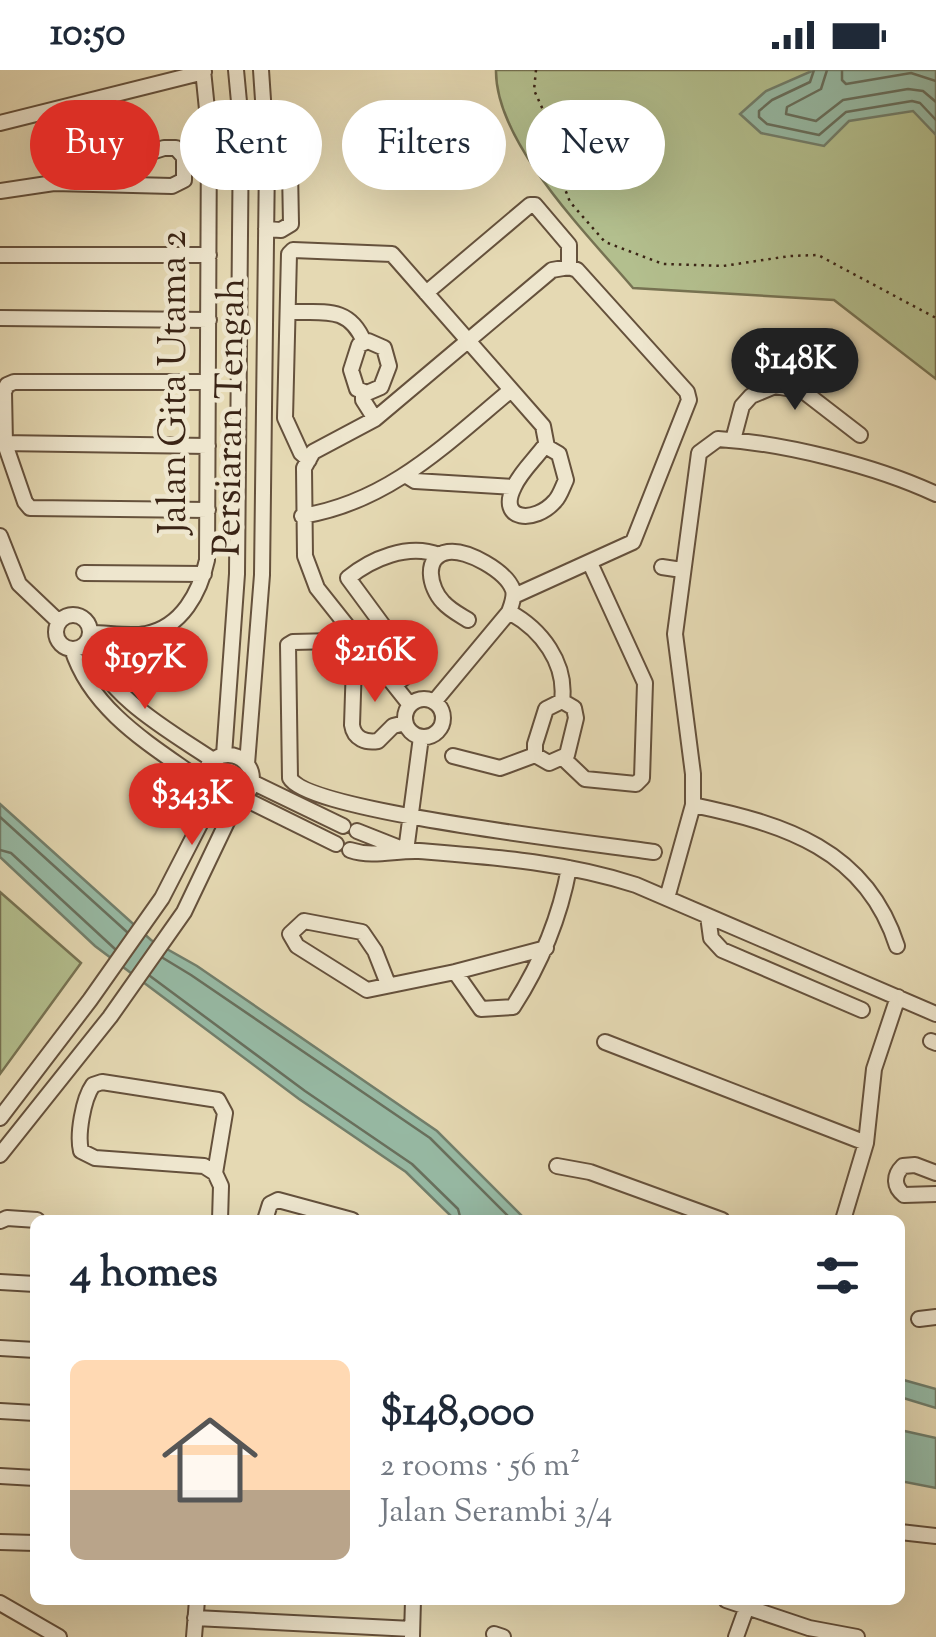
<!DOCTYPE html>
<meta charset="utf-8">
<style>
:root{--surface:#fff;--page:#f2f2f3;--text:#1f2937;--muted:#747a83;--line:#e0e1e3;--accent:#d93025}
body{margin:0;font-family:"Sorts Mill Goudy",serif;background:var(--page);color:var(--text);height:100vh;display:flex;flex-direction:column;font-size:38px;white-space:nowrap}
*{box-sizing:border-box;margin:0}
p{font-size:32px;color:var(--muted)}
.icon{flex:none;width:55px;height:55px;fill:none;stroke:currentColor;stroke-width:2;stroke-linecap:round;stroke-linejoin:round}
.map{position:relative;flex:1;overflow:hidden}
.panel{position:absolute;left:30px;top:1145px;width:875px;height:390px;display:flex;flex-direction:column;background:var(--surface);border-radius:15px;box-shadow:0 10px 40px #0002}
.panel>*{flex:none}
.hud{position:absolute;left:30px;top:30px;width:878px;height:90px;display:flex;gap:20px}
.price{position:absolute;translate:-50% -85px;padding:0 22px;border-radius:35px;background:var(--accent);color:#fff;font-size:32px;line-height:65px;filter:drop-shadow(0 2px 5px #0008)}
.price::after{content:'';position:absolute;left:50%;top:60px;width:30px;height:22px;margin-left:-15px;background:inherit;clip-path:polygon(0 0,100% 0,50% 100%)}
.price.on{background:#222;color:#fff}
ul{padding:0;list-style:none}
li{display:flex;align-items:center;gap:30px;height:250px;padding:0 40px}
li+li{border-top:2px solid var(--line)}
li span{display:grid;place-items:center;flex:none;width:280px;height:200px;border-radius:15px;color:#555}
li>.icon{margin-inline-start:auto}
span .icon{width:120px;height:120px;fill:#fffc;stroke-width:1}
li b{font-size:42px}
h2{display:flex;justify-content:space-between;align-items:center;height:120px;padding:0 40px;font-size:42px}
.tag{padding:0 35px;border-radius:45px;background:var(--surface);box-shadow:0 10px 40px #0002;font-size:35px;line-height:90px}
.tag.on{background:var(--accent);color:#fff}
.status{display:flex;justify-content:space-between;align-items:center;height:70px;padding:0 50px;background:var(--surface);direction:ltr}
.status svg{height:28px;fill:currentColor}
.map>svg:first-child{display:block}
.green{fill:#b3bf8e;stroke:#767252;stroke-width:2.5}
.water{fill:#97bba6;stroke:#727f6c;stroke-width:2.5}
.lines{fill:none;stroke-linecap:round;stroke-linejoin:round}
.shore{stroke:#68705e;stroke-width:2.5}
.minor-casing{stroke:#65513c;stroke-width:18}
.path{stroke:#3a2415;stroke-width:2.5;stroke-dasharray:2.5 5;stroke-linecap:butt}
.minor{stroke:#eee6ce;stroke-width:14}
.labels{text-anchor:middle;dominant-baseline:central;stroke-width:9;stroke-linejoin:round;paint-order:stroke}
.street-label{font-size:38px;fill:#3a2415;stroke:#eee6ce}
</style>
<div class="status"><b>10:50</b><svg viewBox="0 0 49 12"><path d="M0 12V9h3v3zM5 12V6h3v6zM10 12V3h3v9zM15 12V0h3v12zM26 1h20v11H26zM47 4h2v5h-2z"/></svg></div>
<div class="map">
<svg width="936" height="1567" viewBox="0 0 936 1567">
<rect width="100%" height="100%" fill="#e5d9b3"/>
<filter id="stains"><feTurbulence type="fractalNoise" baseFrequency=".002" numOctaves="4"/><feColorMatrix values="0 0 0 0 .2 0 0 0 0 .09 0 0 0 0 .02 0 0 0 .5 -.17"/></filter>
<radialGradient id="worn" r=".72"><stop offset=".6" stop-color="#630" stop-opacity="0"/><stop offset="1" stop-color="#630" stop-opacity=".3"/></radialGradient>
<path class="green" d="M496 0H936V309L834 230 633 218C587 164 495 72 496 0Z
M0 822 81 893 0 1004Z"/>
<path class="water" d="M814 0H936V65L913 41 849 51 824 76 761 63 740 44 766 21Z
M0 734 151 870 197 896 437 1061 526 1150H455L406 1102 299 1029 95 876 0 787Z
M900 1309 936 1319V1338L900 1327Z
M900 1360 936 1368V1418L900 1411Z"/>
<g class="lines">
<path class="shore" d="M814 0 810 12 772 30 759 41V47L767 54 819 65 846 42 912 31 920 33 936 50
M827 0 821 19 787 37 786 44 816 51 843 30 908 19 923 21 936 32
M842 0V10L846 14 911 3 936 11
M0 747 127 862
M0 780 11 783 115 879
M163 888 191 905 430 1068 512 1150
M150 906 305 1021 412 1094 458 1139 461 1150"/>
<g class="minor-casing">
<path id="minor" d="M0 53 204 2
M0 121 54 113 164 78H176L184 87V110L172 116 54 113
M266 159 281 160 291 154 290 100 283 90 267 89
M0 185H209
M426 223 530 135H535L569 175V197
M288 242C323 243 349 235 364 272
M0 248 209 250
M368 271 384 278 389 296 381 317 367 323 357 319 351 300 359 275Z
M363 322V330L375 349
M733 370 742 336 751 326 775 316 803 321 860 365
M1 373 208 376
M309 390 301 383 285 348 289 184 293 180 392 184 543 356 547 377 559 384 566 410C563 416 560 426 555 431 535 454 497 451 514 417 520 403 534 390 543 378L547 377
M407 406 415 411 513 417
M208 440 30 438 25 432 5 374 4 322 7 315 14 312H208
M302 446C389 432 446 374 511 320
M0 466 19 514 59 552
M662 497 682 500
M84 503 204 504
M509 542C541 559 567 593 562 631
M56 562a17 17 0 1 1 34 0a17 17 0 1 1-34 0Z
M352 561 335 571 293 572 288 575 290 708C308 742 601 774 654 782
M90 563C108 563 129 567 146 564 182 557 200 522 207 490L209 59 203 0
M87 574C109 628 165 658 213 690
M72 579C92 642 153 676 203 712
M354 593 352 655C354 669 366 673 378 671L393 656 405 653
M396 614 415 599 348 508C371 489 408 473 439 485
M405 648a19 19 0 1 1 38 0a19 19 0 1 1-38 0Z
M562 631 574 638 576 648 567 685 549 693 535 685V674L546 639Z
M434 632 509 542C511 536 515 527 513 520 506 501 467 479 448 482 422 486 430 519 443 532 450 540 460 545 468 550
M410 635 317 518 305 486 304 398 313 382 375 349 552 200 569 197 577 200 687 322 689 330 633 472 514 526
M204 709a24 24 0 1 1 48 0a24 24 0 1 1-48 0Z
M224 685 237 504 241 53 236 0
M453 686 500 698 535 685
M564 689 585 709 636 714 642 708 645 613 590 493
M247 694 262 505 267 89 261 0
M252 712 343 756
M243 728 336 774
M693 735C784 754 866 779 897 876
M357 761 405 780
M350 780C374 788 394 780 419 781 493 787 565 792 636 815L936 944
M406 781 421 667
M667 828 693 735V704L675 564 699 383 718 369C784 373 876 396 936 424
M708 846 711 868 722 880 862 940
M455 902 481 939 513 937C540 895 560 847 569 798
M388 914 375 881 362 862 304 851 290 864 297 876 367 920 455 902 546 878
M931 971 936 973
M605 972 866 1073
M102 1012 218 1030 225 1043 215 1103 204 1096 95 1088 81 1081C77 1065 83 1029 93 1015Z
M0 1048 90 930 162 828 213 729
M0 1085 110 947 184 842 237 731
M557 1096 590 1102 722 1150
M215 1103 221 1116 220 1150
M936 1103 915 1095 903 1096C893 1106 894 1117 904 1125L936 1124
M265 1150 270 1134 278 1130 352 1150
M843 1150 866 1073 874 999 898 927
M0 1151 7 1148 37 1150
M0 1212 35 1214
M919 1249 936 1247
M0 1278 35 1280
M0 1341 35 1343
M0 1406 35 1408
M900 1462 936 1466
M0 1472 35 1473
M726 1530 809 1558 857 1567
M0 1533 59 1567
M195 1548 412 1559
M494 1564 503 1567
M412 1566 413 1530
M194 1567 197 1530
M736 1567 749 1531"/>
</g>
<path class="path" d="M536 0 534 20 553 62 556 96 570 132 605 172 663 194 723 196 790 186 818 185 936 248"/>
<use href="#minor" class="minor"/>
</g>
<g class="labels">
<g class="street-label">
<text transform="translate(176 312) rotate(-90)">Jalan Gita Utama 2</text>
<text transform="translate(232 347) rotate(-89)">Persiaran Tengah</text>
</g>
</g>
<rect width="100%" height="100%" filter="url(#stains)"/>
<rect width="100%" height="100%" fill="url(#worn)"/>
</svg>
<b class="price on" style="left:795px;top:343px">$148K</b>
<b class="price" style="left:375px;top:635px">$216K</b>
<b class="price" style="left:145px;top:642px">$197K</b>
<b class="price" style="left:192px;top:778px">$343K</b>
<div class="hud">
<a class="tag on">Buy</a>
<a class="tag">Rent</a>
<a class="tag">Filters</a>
<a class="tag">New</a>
</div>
<section class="panel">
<h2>4 homes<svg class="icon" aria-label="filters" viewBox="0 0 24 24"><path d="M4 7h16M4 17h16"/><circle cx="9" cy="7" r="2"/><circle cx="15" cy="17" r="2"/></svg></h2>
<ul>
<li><span style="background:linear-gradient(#ffd9b3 65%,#b9a48a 0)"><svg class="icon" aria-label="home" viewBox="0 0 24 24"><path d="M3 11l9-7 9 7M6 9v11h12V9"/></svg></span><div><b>$148,000</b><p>2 rooms · 56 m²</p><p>Jalan Serambi 3/4</p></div></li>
</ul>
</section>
</div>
